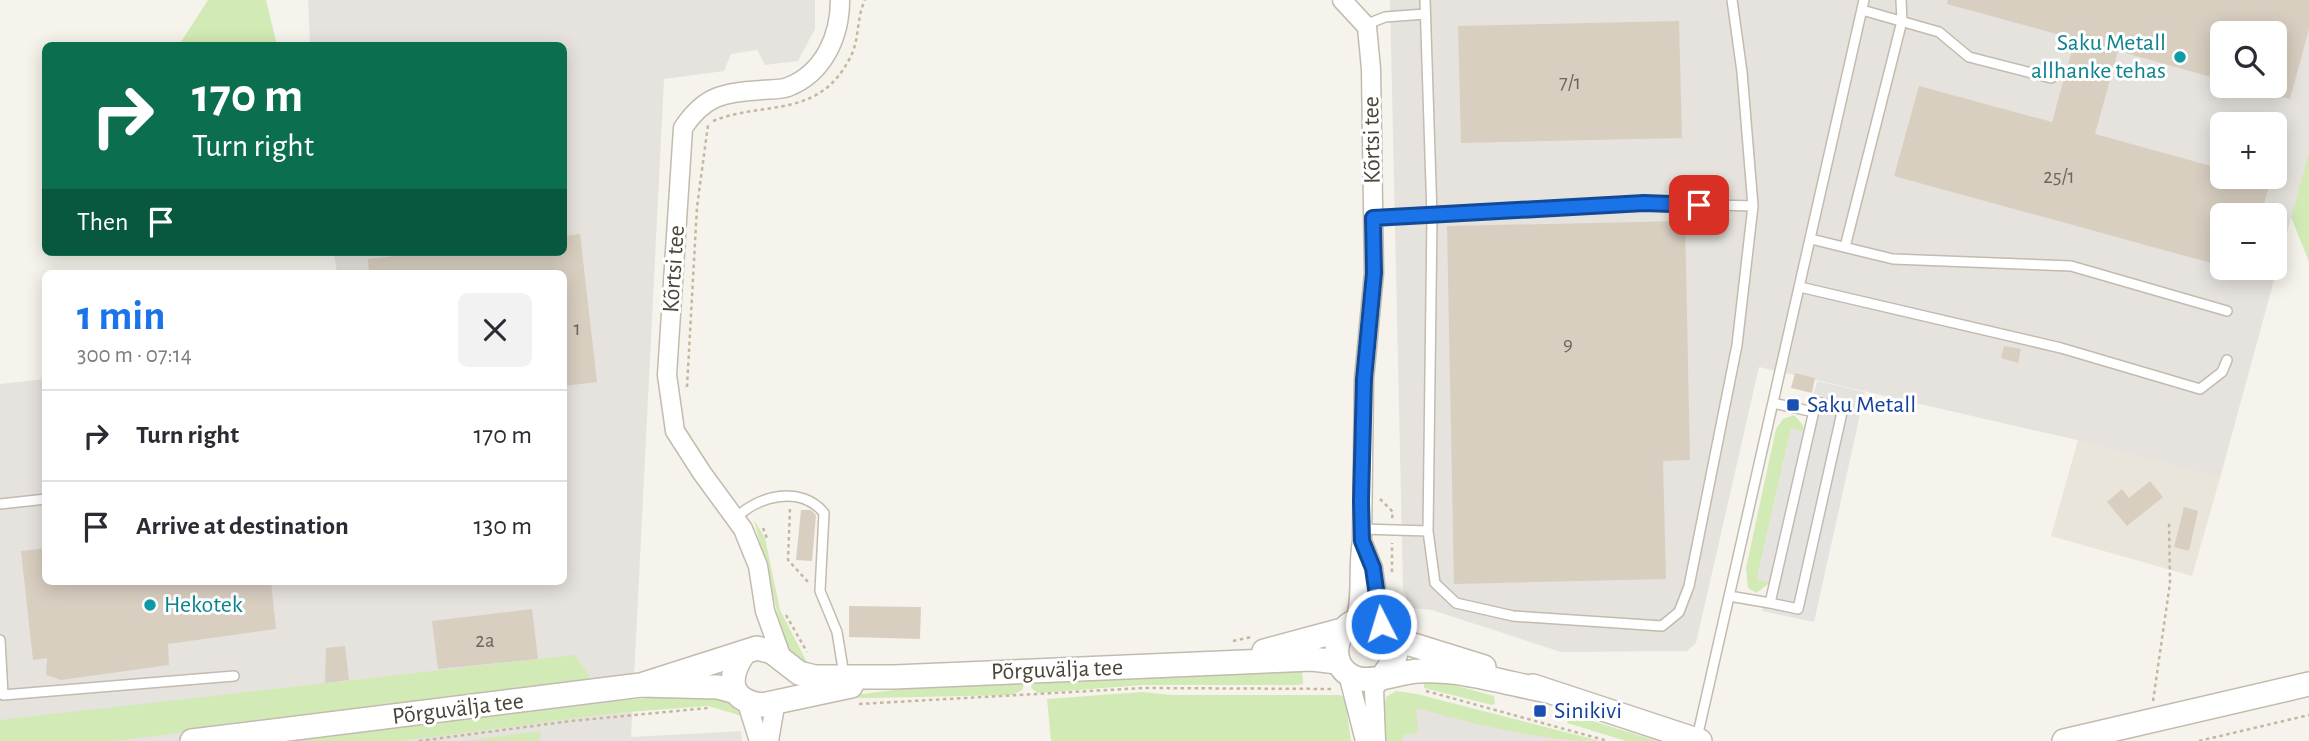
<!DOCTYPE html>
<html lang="en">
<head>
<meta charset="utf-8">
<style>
	body { margin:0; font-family:"Alegreya Sans",sans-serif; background:#f2f2f3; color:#2b2b33; height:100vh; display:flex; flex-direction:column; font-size:26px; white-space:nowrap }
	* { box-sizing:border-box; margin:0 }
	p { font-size:23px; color:#7c7c81 }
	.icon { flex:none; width:38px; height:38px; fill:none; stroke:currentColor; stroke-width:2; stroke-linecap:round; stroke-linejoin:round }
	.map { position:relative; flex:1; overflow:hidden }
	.details { position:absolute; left:42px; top:270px; width:525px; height:315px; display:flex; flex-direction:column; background:#fff; border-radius:10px; box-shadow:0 4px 18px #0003 }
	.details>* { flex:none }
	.hud { position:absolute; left:42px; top:42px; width:525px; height:214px; border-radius:10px; box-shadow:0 4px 18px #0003; background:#0b6e4f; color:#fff; overflow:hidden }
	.buttons { position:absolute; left:2210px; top:21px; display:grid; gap:14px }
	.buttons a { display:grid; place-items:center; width:77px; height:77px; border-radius:10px; background:#fff; box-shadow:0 4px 18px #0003; font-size:35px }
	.pin { position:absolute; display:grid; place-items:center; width:60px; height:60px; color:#fff; margin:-30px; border-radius:14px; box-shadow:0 4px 10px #0006 }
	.me { position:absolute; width:77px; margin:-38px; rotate:355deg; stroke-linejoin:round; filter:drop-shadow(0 0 5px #0008) }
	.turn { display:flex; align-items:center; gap:24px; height:147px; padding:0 35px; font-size:32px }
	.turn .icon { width:91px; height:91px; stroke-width:2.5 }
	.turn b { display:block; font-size:49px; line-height:60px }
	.then { display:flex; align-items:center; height:66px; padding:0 35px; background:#0003; gap:14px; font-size:26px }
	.round { display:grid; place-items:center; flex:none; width:74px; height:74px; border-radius:10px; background:#f2f2f3 }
	.summary { display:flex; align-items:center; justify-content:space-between; height:119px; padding:0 35px }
	h1 { font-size:42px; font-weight:700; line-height:52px; color:#1a73e8 }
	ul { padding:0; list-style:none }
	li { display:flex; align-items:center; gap:21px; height:91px; padding:0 35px; border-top:2px solid #e1e1e2 }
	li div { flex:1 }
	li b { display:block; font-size:26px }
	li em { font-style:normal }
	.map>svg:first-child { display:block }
</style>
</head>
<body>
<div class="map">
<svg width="2309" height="741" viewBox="0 0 2309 741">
	<rect width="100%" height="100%" fill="#f6f3ec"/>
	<!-- residential -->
	<path fill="#eae5da" d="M2078 440 2220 478 2192 576 2051 536Z"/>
	<!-- industrial -->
	<path fill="#e6e2dd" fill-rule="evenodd" d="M308 0H815V29L798 61 765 65 757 50 731 54 724 71 664 79 631 737 741 731 742 741H0V384L45 379 46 581H564V273H337L334 252H564V46L310 45Z
		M1390 0H2309V152L2220 478 2077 440 1759 367 1696 643 1687 651 1561 652 1432 610 1410 608 1403 589ZM2222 33H2275V86H2222ZM2222 124H2275V177H2222ZM2222 215H2275V268H2222Z
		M1414 701 1587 741H1394Z"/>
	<!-- green -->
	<path fill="#d2eab5" d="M208 0H266L277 45H179Z
		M2309 152V262L2291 217Z
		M1794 415 1803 425 1804 432 1791 429 1757 579 1771 582 1756 593 1748 588 1746 568 1776 429 1783 419Z
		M754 520 765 538 780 610 810 668 794 659 785 643Z
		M575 655 589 675 586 682 114 741H0V720Z
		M1302 669 1303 684 1299 685H1143L1038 693 1031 688 1032 684Z
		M1424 677 1494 696 1495 703 1492 705 1424 688Z
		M1024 684 1022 690 1013 695 821 699 928 686Z
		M1396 691 1417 694 1600 741C1538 741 1476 724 1416 708L1418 733 1403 735V741H1381L1379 703 1385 702 1386 697Z
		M700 692 731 704 742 716 708 706 615 713 401 741H279Z
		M1142 692 1172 695H1339L1345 697 1351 741H1051L1047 699Z
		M1570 714 1657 741H1626L1567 723Z
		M541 731 539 741H462Z"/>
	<!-- parking -->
	<path fill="#e5e3e0" d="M1817 381 1865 392 1814 622 1762 611 1771 583 1757 579 1791 429 1804 431Z"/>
	<!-- building -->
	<path fill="#d8cfc1" d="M1948 0H2309V29L2290 99 2275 95V33H2222V80L2118 51 2095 134 2222 169V177H2251L2270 182 2261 215H2222V266L1894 176 1919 86 2052 122 2075 39 1947 4Z
		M1679 21 1682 138 1461 143 1458 26Z
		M1685 221 1690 460 1663 461 1666 579 1454 584 1447 226Z
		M580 234 597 382 564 386V273H369L368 259 430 252H564V236Z
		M2004 346 2021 349 2018 363 2001 358Z
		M1795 373 1815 378 1812 393 1791 388Z
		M2150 481 2163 497 2127 526 2107 502 2122 489 2129 498Z
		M2184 507 2198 511 2189 551 2174 547Z
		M801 510H811L816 515 812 561 796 560Z
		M46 548V581H271L276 629 168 644 169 665 61 680 46 675 47 658 33 660 21 551Z
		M849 606 921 607 920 639 849 637Z
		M532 609 538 659 438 669 432 621Z
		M345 646 349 680 325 683 326 648Z"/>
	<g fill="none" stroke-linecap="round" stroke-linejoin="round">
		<defs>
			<path id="service" d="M1425 0 1432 216 1428 531 1435 583 1456 603 1513 616 1662 626 1679 612 1689 586 1737 345 1753 206 1742 72 1732 0
				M1862 10 1939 32 1969 57 2051 78
				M1365 25 1385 17 1425 14
				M1373 218 1644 203 1753 206
				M1811 239 1893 259 2071 266 2227 311
				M1845 247 1902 21 1901 0
				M1800 287 2061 348 2200 389 2222 372 2227 360
				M1816 402 1843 408 1798 609 1770 603Z
				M1773 403 1814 412
				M0 504 46 499
				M735 519C758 495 801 485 824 513L820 591 837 632 844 675
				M1362 529 1428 531
				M1729 596 1770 603
				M0 640 3 695 234 676
				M1697 738 1864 0"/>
			<path id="minor" d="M1342 0 1367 27 1371 69 1374 273 1364 379 1362 541C1357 568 1363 596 1355 621
				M1362 541 1373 568 1381 624
				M784 664 765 611 758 566 743 529 702 473 675 431 667 375 683 128C705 95 723 93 761 90 769 89 780 90 788 87 824 73 840 36 840 0
				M1348 674 1365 741
				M747 703 759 741
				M769 741 776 700
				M1376 741 1374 689 1383 676"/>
			<path id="tertiary" d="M1394 639 1484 667
				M1264 651 1342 630
				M744 653C727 678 728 700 762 705L851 686
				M1383 676C1388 669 1394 662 1396 653 1399 633 1375 615 1356 621 1347 624 1342 631 1339 639 1333 656 1339 672 1356 678 1374 684 1400 671 1420 671 1462 669 1506 683 1547 691
				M641 685 757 648 772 652 799 673 815 677H894L1312 659 1337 662
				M1533 686 1700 741
				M192 741 641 685 718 687 736 692
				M2064 741 2309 684"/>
		</defs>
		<!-- service casing -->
		<use href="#service" stroke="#c2bbae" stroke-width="12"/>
		<!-- minor casing -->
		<use href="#minor" stroke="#c2bbae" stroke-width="21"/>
		<!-- tertiary casing -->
		<use href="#tertiary" stroke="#c2bbae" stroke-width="26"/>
		<!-- path -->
		<path stroke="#c4b79f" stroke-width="2.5" stroke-dasharray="3.5 3.5" stroke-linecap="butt" d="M713 121C765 100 818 120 850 58 860 40 856 18 865 0
			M687 387 697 207 708 125
			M1380 499 1393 512 1392 519
			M790 509 788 560 808 582
			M763 528 768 541
			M1392 572V543
			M1396 602 1402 615
			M786 615 807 652
			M1233 641 1251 637
			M1426 691 1608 741
			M2153 701 2170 583 2169 521
			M859 704 1143 688 1334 689
			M419 741 571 721 708 708
			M2199 741 2309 715"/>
		<!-- service -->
		<use href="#service" stroke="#fff" stroke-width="9"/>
		<!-- minor -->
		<use href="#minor" stroke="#fff" stroke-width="18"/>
		<!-- tertiary -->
		<use href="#tertiary" stroke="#fff" stroke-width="23"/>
	</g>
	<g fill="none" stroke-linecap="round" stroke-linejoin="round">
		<defs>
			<path id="route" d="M1381 624 1373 568 1362 541 1361 501 1364 379 1374 273 1373 218 1644 203 1699 205"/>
		</defs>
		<!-- route casing -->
		<use href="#route" stroke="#114b97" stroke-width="18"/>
		<!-- route -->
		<use href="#route" stroke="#1a73e8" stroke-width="12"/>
	</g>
	<!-- markers -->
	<g fill="#0f9aa8" stroke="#fff" stroke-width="2.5">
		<circle cx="2180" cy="57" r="7"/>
		<circle cx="150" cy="605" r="7"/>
	</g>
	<g fill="#1a4fb4" stroke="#fff" stroke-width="2.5">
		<rect x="1786" y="398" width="14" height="14" rx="3.5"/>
		<rect x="1533" y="704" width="14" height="14" rx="3.5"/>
	</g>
	<g text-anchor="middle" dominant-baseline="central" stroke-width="6" stroke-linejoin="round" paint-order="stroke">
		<!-- number labels -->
		<g font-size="21" fill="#6e675b">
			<text x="1570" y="82">7/1</text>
			<text x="2059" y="176">25/1</text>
			<text x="577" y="328">1</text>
			<text x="1568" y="343">9</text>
			<text x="485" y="640">2a</text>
		</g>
		<!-- culture labels -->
		<g font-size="24" fill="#0d838f" stroke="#fff" text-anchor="end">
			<text x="2166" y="43">Saku Metall<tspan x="2166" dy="28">allhanke tehas</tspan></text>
			<text x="164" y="605" text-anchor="start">Hekotek</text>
		</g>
		<!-- street labels -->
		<g font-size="24" fill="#4b4439" stroke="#fff">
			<text transform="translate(1372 140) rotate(-91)">Kõrtsi tee</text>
			<text transform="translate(674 269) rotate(-86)">Kõrtsi tee</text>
			<text transform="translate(1057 670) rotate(-2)">Põrguvälja tee</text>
			<text transform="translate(458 709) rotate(-7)">Põrguvälja tee</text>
		</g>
		<!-- transit labels -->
		<g font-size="24" fill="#164399" stroke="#fff" text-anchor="start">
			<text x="1807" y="405">Saku Metall</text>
			<text x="1554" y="711">Sinikivi</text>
		</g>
	</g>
</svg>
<div class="buttons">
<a><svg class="icon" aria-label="search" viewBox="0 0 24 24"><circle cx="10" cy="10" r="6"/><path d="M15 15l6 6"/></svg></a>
<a>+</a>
<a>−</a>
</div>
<div class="pin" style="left:1699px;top:205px;background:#d93025"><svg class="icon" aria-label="arrive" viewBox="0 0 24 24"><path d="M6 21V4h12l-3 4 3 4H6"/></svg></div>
<svg class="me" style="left:1381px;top:624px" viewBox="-20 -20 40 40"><circle r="17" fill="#1a73e8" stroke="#fff" stroke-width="3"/><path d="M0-11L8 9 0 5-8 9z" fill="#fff"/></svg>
<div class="hud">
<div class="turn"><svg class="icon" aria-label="right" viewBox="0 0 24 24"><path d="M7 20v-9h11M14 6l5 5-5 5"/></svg><div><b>170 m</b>Turn right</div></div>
<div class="then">Then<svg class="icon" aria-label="arrive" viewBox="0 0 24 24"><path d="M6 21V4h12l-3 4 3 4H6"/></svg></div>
</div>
<section class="details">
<div class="summary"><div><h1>1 min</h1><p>300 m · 07:14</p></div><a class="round"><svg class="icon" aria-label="close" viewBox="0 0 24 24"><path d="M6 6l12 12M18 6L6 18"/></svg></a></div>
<ul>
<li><svg class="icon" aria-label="right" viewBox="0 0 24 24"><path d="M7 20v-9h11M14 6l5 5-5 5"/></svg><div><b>Turn right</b></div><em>170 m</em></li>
<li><svg class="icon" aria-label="arrive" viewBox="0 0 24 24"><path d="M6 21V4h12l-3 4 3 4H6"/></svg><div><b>Arrive at destination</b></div><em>130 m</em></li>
</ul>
</section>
</div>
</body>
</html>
